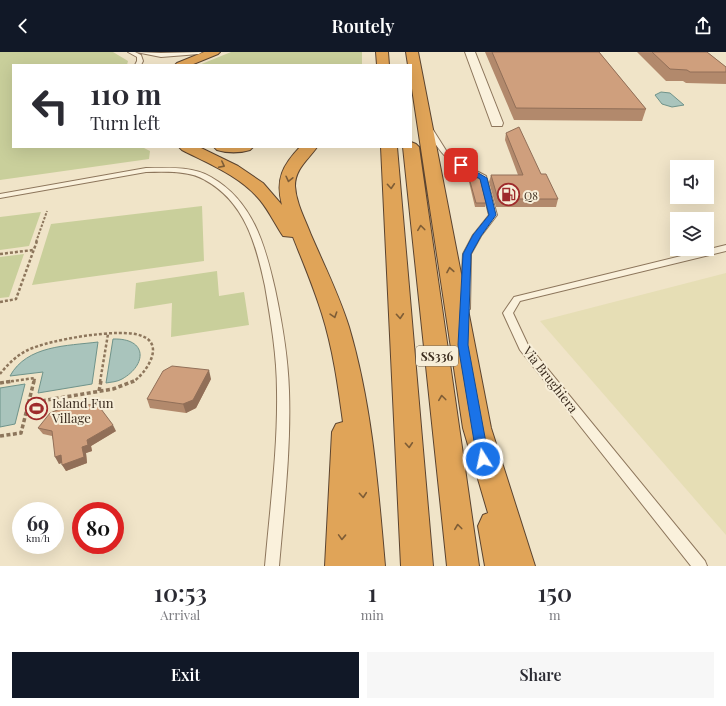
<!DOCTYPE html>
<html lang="en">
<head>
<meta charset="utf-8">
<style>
	body { margin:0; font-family:"Playfair Display",serif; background:#f7f7f7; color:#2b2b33; height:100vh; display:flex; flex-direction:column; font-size:15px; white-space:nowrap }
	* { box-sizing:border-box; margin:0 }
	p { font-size:13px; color:#7c7c81 }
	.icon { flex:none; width:22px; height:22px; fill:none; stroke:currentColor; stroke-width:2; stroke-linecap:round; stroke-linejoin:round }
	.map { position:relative; height:514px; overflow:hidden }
	.drawer { display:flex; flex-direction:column; background:#fff; flex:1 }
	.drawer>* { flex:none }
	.banner { position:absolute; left:12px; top:12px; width:400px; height:84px; border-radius:0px; box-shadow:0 4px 16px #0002; background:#fff; color:#2b2b33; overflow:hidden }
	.buttons { position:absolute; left:670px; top:108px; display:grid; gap:8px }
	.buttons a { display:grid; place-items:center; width:44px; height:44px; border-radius:0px; background:#fff; box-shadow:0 4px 16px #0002; font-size:20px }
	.speed { position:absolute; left:12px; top:450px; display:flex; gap:8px; font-size:20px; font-weight:700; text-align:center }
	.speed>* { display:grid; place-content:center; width:52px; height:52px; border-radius:50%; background:#fff; box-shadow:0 4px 16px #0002; line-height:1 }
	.speed small { font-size:10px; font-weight:400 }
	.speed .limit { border:6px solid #d22; background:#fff; color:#111 }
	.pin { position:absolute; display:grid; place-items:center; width:34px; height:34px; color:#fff; margin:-17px; border-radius:8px; box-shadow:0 2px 6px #0006 }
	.me { position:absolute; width:44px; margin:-22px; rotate:350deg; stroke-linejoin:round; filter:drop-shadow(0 0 3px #0008) }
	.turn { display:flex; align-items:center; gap:14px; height:84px; padding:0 12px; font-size:18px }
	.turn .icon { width:52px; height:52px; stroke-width:2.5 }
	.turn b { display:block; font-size:28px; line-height:34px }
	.eta { display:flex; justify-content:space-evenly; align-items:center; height:68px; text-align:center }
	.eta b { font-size:24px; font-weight:600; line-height:28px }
	.action { display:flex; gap:8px; margin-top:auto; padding:8px 12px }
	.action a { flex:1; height:46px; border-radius:0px; background:#111827; color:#fff; font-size:16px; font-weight:600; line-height:46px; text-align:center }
	.action a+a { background:#f7f7f7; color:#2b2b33 }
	header { display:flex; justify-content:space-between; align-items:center; height:52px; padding:0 12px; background:#111827; color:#fff; font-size:18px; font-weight:600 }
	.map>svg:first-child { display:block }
</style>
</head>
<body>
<header><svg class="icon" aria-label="back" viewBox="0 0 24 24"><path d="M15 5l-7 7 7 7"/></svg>Routely<svg class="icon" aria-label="share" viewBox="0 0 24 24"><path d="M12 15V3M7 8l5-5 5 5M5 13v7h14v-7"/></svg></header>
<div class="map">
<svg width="726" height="514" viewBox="0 0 726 514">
	<rect width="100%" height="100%" fill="#f0e4c8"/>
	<!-- farmland -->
	<path fill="#e6deb5" d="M726 221V483L540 269Z"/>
	<!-- green -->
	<path fill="#c9cf9b" d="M0 0H113L128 9 127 13H13V95H142L150 99 149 107 0 128Z
		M231 0H362V13H199Z
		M202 154 204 209 32 233 51 172Z
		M41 160 29 194 0 198V165Z
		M24 202 9 245 0 246V205Z
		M217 219 219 244 244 240 249 273 171 285 172 251 134 257 136 231Z"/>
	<!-- water -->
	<path fill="#a9c4bc" stroke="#6f938a" d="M661 40 670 41 684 53 672 55 662 52 655 43Z
		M113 287C148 286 147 313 122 327 117 330 111 330 106 331Z
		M98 290 92 332 38 341 43 320 10 324C27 293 67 294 98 290Z
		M25 332 15 372 0 375V336Z"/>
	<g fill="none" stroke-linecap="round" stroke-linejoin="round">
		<defs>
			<path id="lane" d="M128 0H135L141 3 143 9 141 13H135L137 9V5Z
				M136 0 161 1 202 0 199 2 161 5Z
				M426 73H430L447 100 463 112 486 124 497 163 481 184 471 202 470 257 465 260 460 257 463 202 473 183 489 163 480 127C448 109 442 106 425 74Z
				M146 116C167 116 192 114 211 125 253 149 265 193 275 237 282 270 288 304 289 339 291 397 284 456 279 514H265C270 456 278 397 277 339 277 304 271 269 265 234 256 192 245 150 205 128 188 118 165 120 146 120L0 146V142Z
				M726 193V199L520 249 513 261 528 293 705 509 707 514H691L520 298 503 261 514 245Z"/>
			<path id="street" d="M465 0H475L503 71 502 74H492L491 71Z"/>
			<path id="highway" d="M204 0H220L218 2 191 13H175L177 11Z
				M376 0H388L389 13H377Z
				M406 0H418L491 376 535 514H485L478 474 483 463 488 461 463 376 411 30V13H408Z
				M411 90 416 92 419 95 479 514H447L403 95H411Z
				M179 95H199L238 114 263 131 282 153C275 127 283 113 300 95H317C308 108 295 117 295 134 296 151 305 167 311 183 324 213 339 243 349 275 372 353 378 434 385 514H325L332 380 336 372 343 370C338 333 333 297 322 262 314 236 303 210 293 185L283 184C275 172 269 159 260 148 240 124 209 112 182 98Z
				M214 95H253L250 98C240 101 227 101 217 98Z
				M381 95H397L433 514H401Z"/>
		</defs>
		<!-- lane casing -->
		<use href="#lane" stroke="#8d765c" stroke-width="2"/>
		<!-- street casing -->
		<use href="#street" stroke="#8d765c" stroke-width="2"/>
		<!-- highway casing -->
		<use href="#highway" stroke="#5b4430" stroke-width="2"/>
		<!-- path-far2 -->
		<path stroke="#8d765c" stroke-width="2" stroke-dasharray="2.5 1.5" stroke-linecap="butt" d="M36 190 47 159"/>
		<!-- path-far1 -->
		<path stroke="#8d765c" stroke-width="2.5" stroke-dasharray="3 2" stroke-linecap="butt" d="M0 202 33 198
			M0 250 16 247 37 189
			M0 322C7 313 17 303 28 298 48 288 122 275 142 284 166 293 145 322 133 330
			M6 330 35 326 34 330
			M100 330 108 282"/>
		<!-- path -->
		<path stroke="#8d765c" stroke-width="3.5" stroke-dasharray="4 2.5" stroke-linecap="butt" d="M0 331 13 329
			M99 339 101 329
			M29 351 113 337 134 329
			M0 384 21 381 34 329"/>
		<!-- lane -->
		<use href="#lane" fill="#faf1dc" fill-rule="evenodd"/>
		<!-- street -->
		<use href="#street" fill="#faf1dc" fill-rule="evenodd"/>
		<!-- highway -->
		<use href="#highway" fill="#e0a458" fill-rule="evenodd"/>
	</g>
	<!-- wall -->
	<path fill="#b2896c" d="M485 0H599L646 57 642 69 514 68Z
		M637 0H707L726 15V32L686 31 683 29H666Z
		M506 81 541 122 558 147 556 155H496L489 130 491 123H518L505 88Z
		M469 126 486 151 485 155H475L469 130Z
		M211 327 196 356 186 361 150 356 147 347Z
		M38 376 116 379 91 394 92 399 86 401 87 411 66 419 62 411 59 412 52 384 43 382Z"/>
	<!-- shaded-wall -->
	<path fill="#916f58" d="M209 318 211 327 196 356 186 361 183 352Z
		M113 373 116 379 91 394 92 399 86 401 87 411 66 419 62 413 82 395 87 388Z
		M61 403 65 409 59 412 55 405Z"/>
	<!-- building -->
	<path fill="#cf9f7d" stroke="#916f58" d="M492 0H599L646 57 516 56Z
		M652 0H707L726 15V20H690L687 18 670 17Z
		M519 75 541 122H546L558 147H498L491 123H523L506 81Z
		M469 126H480L486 151H476Z
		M172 314 209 318 193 348 183 352 147 347 163 319Z
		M72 352 98 353 113 373 87 388 88 393 82 395 84 405 62 413 61 403 55 405 52 379 38 376 50 361Z"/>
	<!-- one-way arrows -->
	<defs><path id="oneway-chevron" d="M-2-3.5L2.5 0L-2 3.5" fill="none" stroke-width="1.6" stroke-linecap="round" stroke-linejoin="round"/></defs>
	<g stroke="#7e5d36">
		<use href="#oneway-chevron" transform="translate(222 113) rotate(27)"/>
		<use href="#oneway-chevron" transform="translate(289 127) rotate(103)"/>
		<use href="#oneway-chevron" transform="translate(391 134) rotate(86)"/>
		<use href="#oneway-chevron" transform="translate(421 176) rotate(-97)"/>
		<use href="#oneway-chevron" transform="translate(450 218) rotate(-100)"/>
		<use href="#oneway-chevron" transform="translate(334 263) rotate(72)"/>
		<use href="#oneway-chevron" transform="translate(400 264) rotate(86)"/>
		<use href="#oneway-chevron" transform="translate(442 346) rotate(-97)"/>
		<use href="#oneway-chevron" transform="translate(409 393) rotate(86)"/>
		<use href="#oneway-chevron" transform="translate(363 443) rotate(85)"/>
		<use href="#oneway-chevron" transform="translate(458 475) rotate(-97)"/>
		<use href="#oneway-chevron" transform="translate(342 485) rotate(92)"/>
	</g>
	<!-- route -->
	<path fill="#1a73e8" stroke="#114b97" d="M461 111 487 126 496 163 481 184 471 202 468 293 489 407 487 411 483 412 479 411 477 407 458 293 463 202 473 183 489 163 480 127 459 114V112Z"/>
	<!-- icons -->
	<defs>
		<symbol id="fuel-ring" viewBox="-11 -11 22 22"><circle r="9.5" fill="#f7eed8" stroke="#9e2a2b" stroke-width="1.5"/><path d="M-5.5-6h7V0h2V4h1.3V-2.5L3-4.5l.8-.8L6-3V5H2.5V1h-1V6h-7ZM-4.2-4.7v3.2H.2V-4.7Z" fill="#9e2a2b"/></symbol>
		<symbol id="stadium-ring" viewBox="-11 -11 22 22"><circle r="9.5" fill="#f7eed8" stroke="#9e2a2b" stroke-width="1.5"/><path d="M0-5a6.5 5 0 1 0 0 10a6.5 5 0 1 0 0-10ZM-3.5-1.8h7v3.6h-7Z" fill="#9e2a2b"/></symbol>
	</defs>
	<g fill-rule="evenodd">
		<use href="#fuel-ring" x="496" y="130" width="25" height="25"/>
		<use href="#stadium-ring" x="24" y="344" width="25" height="25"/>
	</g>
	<g text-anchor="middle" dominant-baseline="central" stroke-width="4" stroke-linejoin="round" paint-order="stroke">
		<!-- far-poi labels -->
		<g font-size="11" fill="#3d2e20" stroke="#f7eed8" text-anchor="start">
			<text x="524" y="143">Q8</text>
		</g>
		<!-- shield labels -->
		<rect fill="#f7eed8" stroke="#756857" stroke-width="1" x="416" y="294" width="42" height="20" rx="3"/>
		<g font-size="12" font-weight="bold" fill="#3d2e20">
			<text x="437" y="304">SS336</text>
		</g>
		<!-- street labels -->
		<g font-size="13" fill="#3d2e20" stroke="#f7eed8">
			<text transform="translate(551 327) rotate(52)">Via Brughiera</text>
		</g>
		<!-- poi labels -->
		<g font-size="13" fill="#3d2e20" stroke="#f7eed8" text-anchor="start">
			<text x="52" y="350">Island Fun<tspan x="52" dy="15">Village</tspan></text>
		</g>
	</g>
</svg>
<div class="buttons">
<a><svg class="icon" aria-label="sound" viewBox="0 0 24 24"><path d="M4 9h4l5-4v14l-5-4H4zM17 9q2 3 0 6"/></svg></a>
<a><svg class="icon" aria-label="layers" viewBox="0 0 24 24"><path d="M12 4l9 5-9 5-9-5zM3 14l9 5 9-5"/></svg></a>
</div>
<div class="speed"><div>69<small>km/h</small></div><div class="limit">80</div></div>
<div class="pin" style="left:461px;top:113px;background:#d93025"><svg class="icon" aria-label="arrive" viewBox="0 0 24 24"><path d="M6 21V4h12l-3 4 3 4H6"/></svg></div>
<svg class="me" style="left:483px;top:407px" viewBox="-20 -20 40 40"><circle r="17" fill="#1a73e8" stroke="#fff" stroke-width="3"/><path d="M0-11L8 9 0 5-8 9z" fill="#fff"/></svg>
<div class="banner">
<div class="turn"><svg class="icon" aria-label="left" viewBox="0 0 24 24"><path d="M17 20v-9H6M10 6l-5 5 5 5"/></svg><div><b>110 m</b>Turn left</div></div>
</div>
</div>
<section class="drawer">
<div class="eta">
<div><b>10:53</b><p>Arrival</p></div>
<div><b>1</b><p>min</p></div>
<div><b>150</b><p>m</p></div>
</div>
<div class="action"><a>Exit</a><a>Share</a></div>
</section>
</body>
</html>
